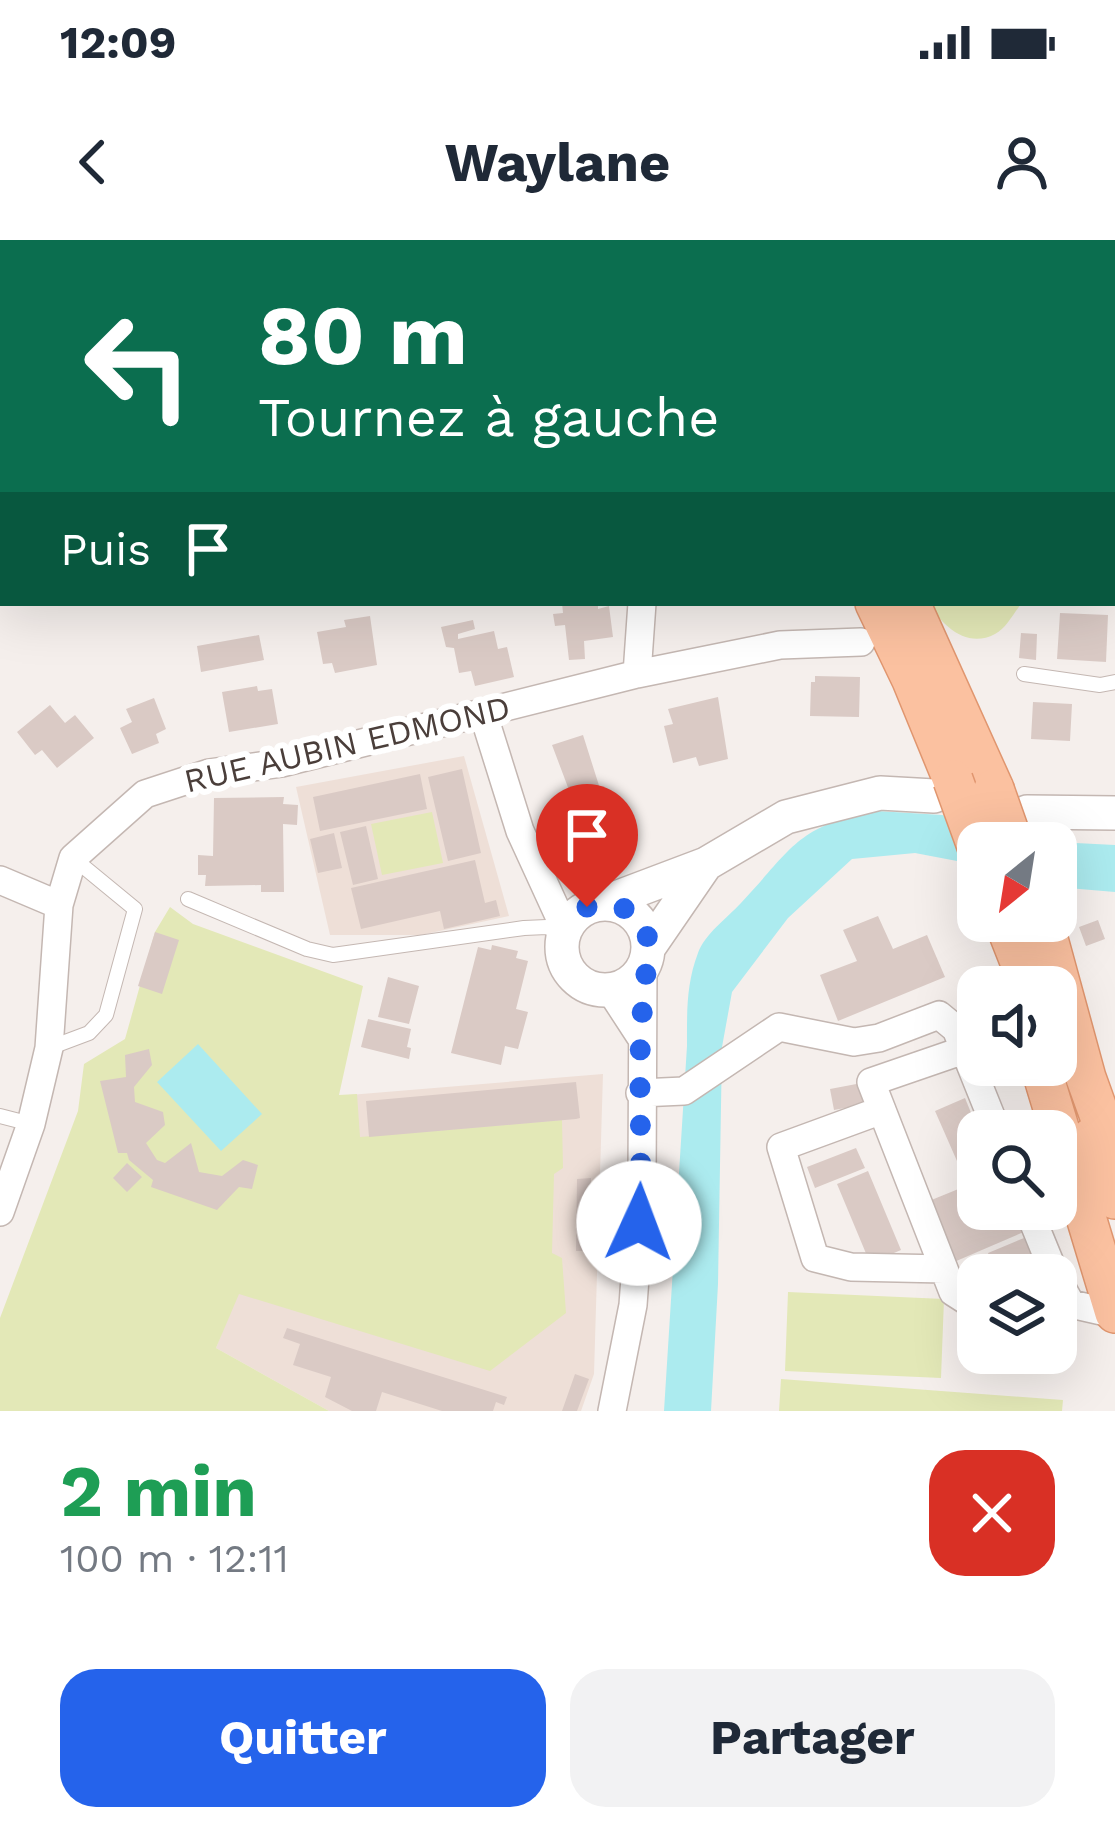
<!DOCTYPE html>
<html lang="fr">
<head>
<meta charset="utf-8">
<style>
	body { margin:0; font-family:"Work Sans",sans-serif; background:#f2f2f3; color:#1f2937; height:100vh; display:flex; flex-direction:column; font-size:45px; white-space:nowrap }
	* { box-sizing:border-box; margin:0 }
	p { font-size:39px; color:#747a83 }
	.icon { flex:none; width:66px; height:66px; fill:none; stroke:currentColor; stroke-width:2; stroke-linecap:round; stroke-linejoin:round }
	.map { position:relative; height:1171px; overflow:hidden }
	.drawer { display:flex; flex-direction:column; background:#fff; flex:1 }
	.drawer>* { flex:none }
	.top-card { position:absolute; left:0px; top:0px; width:1116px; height:366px; box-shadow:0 12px 48px #0002; background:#0b6e4f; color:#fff; overflow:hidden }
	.needle { width:78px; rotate:210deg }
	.controls { position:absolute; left:957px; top:582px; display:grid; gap:24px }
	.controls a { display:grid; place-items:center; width:120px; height:120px; border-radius:24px; background:#fff; box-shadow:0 12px 48px #0002; font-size:60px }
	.pin { position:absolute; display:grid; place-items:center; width:102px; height:102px; color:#fff; margin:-123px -51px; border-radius:50% 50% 50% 0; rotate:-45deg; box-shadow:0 0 12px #0007 }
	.pin .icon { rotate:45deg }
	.me { position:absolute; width:132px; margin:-66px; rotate:2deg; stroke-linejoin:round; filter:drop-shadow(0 0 9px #0008) }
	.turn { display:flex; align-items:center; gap:42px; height:252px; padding:0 60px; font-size:54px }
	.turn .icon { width:156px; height:156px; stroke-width:2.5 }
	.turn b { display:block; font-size:84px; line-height:102px }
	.then { display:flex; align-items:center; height:114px; padding:0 60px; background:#0003; gap:24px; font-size:45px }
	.round { display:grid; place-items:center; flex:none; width:126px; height:126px; border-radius:36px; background:#f2f2f3 }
	.headline { display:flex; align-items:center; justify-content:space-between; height:204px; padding:0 60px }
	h1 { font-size:72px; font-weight:700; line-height:90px; color:#1e9e55 }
	.action { display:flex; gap:24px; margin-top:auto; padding:24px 60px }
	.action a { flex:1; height:138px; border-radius:36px; background:#2563eb; color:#fff; font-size:48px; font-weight:700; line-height:138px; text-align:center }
	.action a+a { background:#f2f2f3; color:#1f2937 }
	.status { display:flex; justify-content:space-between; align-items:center; height:84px; padding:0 60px; background:#fff; direction:ltr }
	.status svg { height:33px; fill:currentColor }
	header { display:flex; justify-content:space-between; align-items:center; height:156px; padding:0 60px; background:#fff; font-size:54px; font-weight:700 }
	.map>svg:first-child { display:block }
</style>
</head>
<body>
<div class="status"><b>12:09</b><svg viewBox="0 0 49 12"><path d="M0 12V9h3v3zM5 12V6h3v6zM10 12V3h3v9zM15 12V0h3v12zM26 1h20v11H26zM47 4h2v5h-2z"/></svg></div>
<header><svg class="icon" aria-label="back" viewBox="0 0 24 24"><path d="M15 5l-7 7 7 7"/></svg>Waylane<svg class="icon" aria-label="person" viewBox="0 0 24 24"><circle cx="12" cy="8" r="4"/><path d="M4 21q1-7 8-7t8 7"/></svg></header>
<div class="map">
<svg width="1115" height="1171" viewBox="0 0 1115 1171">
	<rect width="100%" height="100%" fill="#f5efec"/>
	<!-- education -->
	<path fill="#eedfd7" d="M464 516 509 676 421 695H330L296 547Z
		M603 834 594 1134 581 1171H329L216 1108 313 858Z"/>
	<!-- green -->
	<path fill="#e3e8b7" d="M929 363H1022C1014 372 1007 388 995 394 967 409 942 386 929 363Z
		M432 572 443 623 382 635 371 584Z
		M170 667 193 684 363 746 339 855 357 854 360 897 562 880 563 928 554 934 552 1013 562 1018 566 1073 490 1131 239 1054 216 1108 329 1171H0V1078L78 871 84 824 125 799 155 692Z
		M788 1052 944 1059 941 1138 785 1131Z
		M781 1139 1063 1160 1062 1171H779Z"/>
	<!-- water -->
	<path fill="#acebef" d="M877 571 942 575 1036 601 1115 605V652L1056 647V603H978V625L915 613 852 619 788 678 732 752 722 807 718 1044 711 1171H664L687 806C687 774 686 744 698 713 705 694 727 678 741 663 792 609 797 585 877 571Z
		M198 804 262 874 221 911 157 842Z"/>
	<!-- building -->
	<path fill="#dacac5" d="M562 363H598V369L609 366 613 397 584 401 585 419 569 420 565 385 555 386 553 374 563 373Z
		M1060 373 1108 375 1106 422 1057 419Z
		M370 376 377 425 335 433 332 423 323 424 317 392 346 387 344 380Z
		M473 380 475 389 458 394V399L494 391 498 409 507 407 514 437 475 446 471 431 459 433 454 408 446 407 441 387Z
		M1021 393 1037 394 1036 420 1019 418Z
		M259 395 264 420 201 432 197 406Z
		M815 436 860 437 859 477 810 476 811 442H815Z
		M257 446 258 451 272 449 278 484 229 492 222 452Z
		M718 457 728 519 699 526 696 517 673 523 664 486 673 484 668 469Z
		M154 458 166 489 156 494 159 503 132 514 120 488 132 482 126 469Z
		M1033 462 1072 464 1070 501 1031 499Z
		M50 465 65 483 75 475 94 498 57 528 42 510 35 515 17 492Z
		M583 495 602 555 578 562 574 548 569 550 552 505Z
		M462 529 481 613 448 621 428 537Z
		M420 534 427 569 320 591 313 557Z
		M284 557 283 564 298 565 297 585 283 584 284 652H261V645L205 646 206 635H198V615L213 616 214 558Z
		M366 586 378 639 353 645 340 592Z
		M334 593 342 628 318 633 310 599Z
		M475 620 485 663 496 660 500 676 444 689 440 671 361 689 351 648Z
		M878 676 893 709 927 695 945 737 838 781 820 735 857 721 843 690Z
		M1098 680 1105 699 1086 706 1079 687Z
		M155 692 179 700 162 754 138 746Z
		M492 705 518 711 516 718 528 721 516 769 528 772 518 809 505 806 501 825 451 813 478 707 491 710Z
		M388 737 419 746 409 784 378 777Z
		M368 779 411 789 407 807 411 808 409 819 361 807Z
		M149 809 152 825 134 847 135 862 163 872 165 885 146 903 157 920 165 923 191 903 199 932 222 936 243 920 258 925 252 949 239 947 217 970 151 947 153 940 129 920 127 913H118L100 841 126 837 125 815Z
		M576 842 580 878 576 879 369 897 366 861Z
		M867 842 872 863 834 870 830 849Z
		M965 858 978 890V931L964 937 935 871Z
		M856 908 865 928 815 948 807 927Z
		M127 923 142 937 127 952 113 938Z
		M868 931 901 1010 870 1023 837 944Z
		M591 938 590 1011H576L577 939Z
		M978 941V969H1016L1026 991 954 1022 929 961Z
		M1024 998 1040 1035H997L988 1013Z
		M287 1088 385 1119 507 1157 504 1165 496 1162 493 1171H442L382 1152 376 1171H352L325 1157 331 1137 293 1125 300 1104 283 1098Z
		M575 1134 589 1139 577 1171H562Z"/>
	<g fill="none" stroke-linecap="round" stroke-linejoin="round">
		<!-- primary-tunnel -->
		<path stroke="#d3ccc8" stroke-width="39" stroke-dasharray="39 20" stroke-linecap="butt" d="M726 0 727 3"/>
		<defs>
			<path id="service" d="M1024 434 1100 445 1115 442
				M188 659 307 709 333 715 524 688 547 687 563 695
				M49 808 89 793 106 775 135 669 73 618
				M0 876 31 884"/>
			<path id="minor" d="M955 3 966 0
				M0 271 3 272
				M637 434 642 363
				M483 473 520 591 565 689
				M0 640 59 665
				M610 750 640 796
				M964 810 871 842 953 1052 978 1068
				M640 853 684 851 779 787 854 802 879 798 939 775 956 789 997 891
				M882 870 781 907 815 1018 851 1027 944 1029
				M1028 969 1055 1035
				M0 972 31 884 49 808 59 665 73 618 145 554 209 533 282 523 637 434 780 405 861 402
				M1056 1037 1071 1064 1115 1074
				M612 1171 633 1065 642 942 643 728"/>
			<path id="tertiary" d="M1027 572 1115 573
				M562 707a43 43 0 1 1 86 0a43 43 0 1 1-86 0Z
				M600 664 706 624 786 577 880 553 934 556
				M649 707 706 624"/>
			<path id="secondary" d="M1113 210 1115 211"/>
			<path id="primary" d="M801 0 802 3
				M695 2V3
				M875 363 912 440 953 540
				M910 363 994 549
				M1004 681 1030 747
				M1048 699 1086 838 1115 918
				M1040 825 1115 1073
				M1091 898 1115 959"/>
		</defs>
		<!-- service casing -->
		<use href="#service" stroke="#c4b7b2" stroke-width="16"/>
		<!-- minor casing -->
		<use href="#minor" stroke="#c4b7b2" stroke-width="30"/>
		<!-- tertiary casing -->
		<use href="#tertiary" stroke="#c4b7b2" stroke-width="36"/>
		<!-- secondary casing -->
		<use href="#secondary" stroke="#d6b4a0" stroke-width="39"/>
		<!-- primary casing -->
		<use href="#primary" stroke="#e0966f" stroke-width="42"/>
		<!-- service -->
		<use href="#service" stroke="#fff" stroke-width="14"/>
		<!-- minor -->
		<use href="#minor" stroke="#fff" stroke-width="27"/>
		<!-- tertiary -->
		<use href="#tertiary" stroke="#fff" stroke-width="33"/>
		<!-- secondary -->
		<use href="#secondary" stroke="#fde1cf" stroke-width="36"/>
		<!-- primary -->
		<use href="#primary" stroke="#fbc1a0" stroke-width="39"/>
		<defs>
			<path id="primary-bridge" d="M953 540 978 609
				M994 549 1013 603"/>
		</defs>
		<!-- primary-bridge casing -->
		<use href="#primary-bridge" stroke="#e0966f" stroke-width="42" stroke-linecap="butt"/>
		<!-- primary-bridge -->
		<use href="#primary-bridge" stroke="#fbc1a0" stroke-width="39"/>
	</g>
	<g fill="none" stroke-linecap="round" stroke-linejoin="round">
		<!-- route -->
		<path stroke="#2563eb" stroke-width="21" stroke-dasharray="0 37.8" d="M587 667C612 660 639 668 647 695 650 708 642 768 641 787 638 853 643 918 639 983"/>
	</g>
	<g text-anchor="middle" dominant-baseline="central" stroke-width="12" stroke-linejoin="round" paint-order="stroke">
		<!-- street labels -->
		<g font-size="33" fill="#4a3e3a" stroke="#fff">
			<text transform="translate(347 504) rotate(-13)">RUE AUBIN EDMOND</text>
		</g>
	</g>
</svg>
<div class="controls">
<a><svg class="needle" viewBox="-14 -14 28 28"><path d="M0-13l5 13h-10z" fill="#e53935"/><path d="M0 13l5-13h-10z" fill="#747a83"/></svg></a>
<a><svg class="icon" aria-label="sound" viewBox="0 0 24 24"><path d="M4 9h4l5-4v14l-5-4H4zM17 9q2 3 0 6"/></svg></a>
<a><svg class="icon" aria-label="search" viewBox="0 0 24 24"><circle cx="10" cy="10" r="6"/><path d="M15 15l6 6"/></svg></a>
<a><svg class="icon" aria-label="layers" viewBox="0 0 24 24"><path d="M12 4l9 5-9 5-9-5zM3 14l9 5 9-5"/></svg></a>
</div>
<div class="pin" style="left:587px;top:667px;background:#d93025"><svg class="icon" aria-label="arrive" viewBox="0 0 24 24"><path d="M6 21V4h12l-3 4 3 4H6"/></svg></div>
<svg class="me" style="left:639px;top:983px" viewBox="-20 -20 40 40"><circle r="19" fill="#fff"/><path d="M0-13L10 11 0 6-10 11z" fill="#2563eb"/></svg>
<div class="top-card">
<div class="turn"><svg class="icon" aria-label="left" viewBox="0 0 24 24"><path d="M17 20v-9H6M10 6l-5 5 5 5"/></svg><div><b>80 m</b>Tournez à gauche</div></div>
<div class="then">Puis<svg class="icon" aria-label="arrive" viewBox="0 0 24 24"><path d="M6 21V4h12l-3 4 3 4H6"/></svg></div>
</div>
</div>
<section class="drawer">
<div class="headline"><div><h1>2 min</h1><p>100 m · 12:11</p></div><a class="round" style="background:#d93025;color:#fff"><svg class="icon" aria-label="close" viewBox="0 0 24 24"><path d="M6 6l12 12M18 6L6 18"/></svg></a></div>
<div class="action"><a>Quitter</a><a>Partager</a></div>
</section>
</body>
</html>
